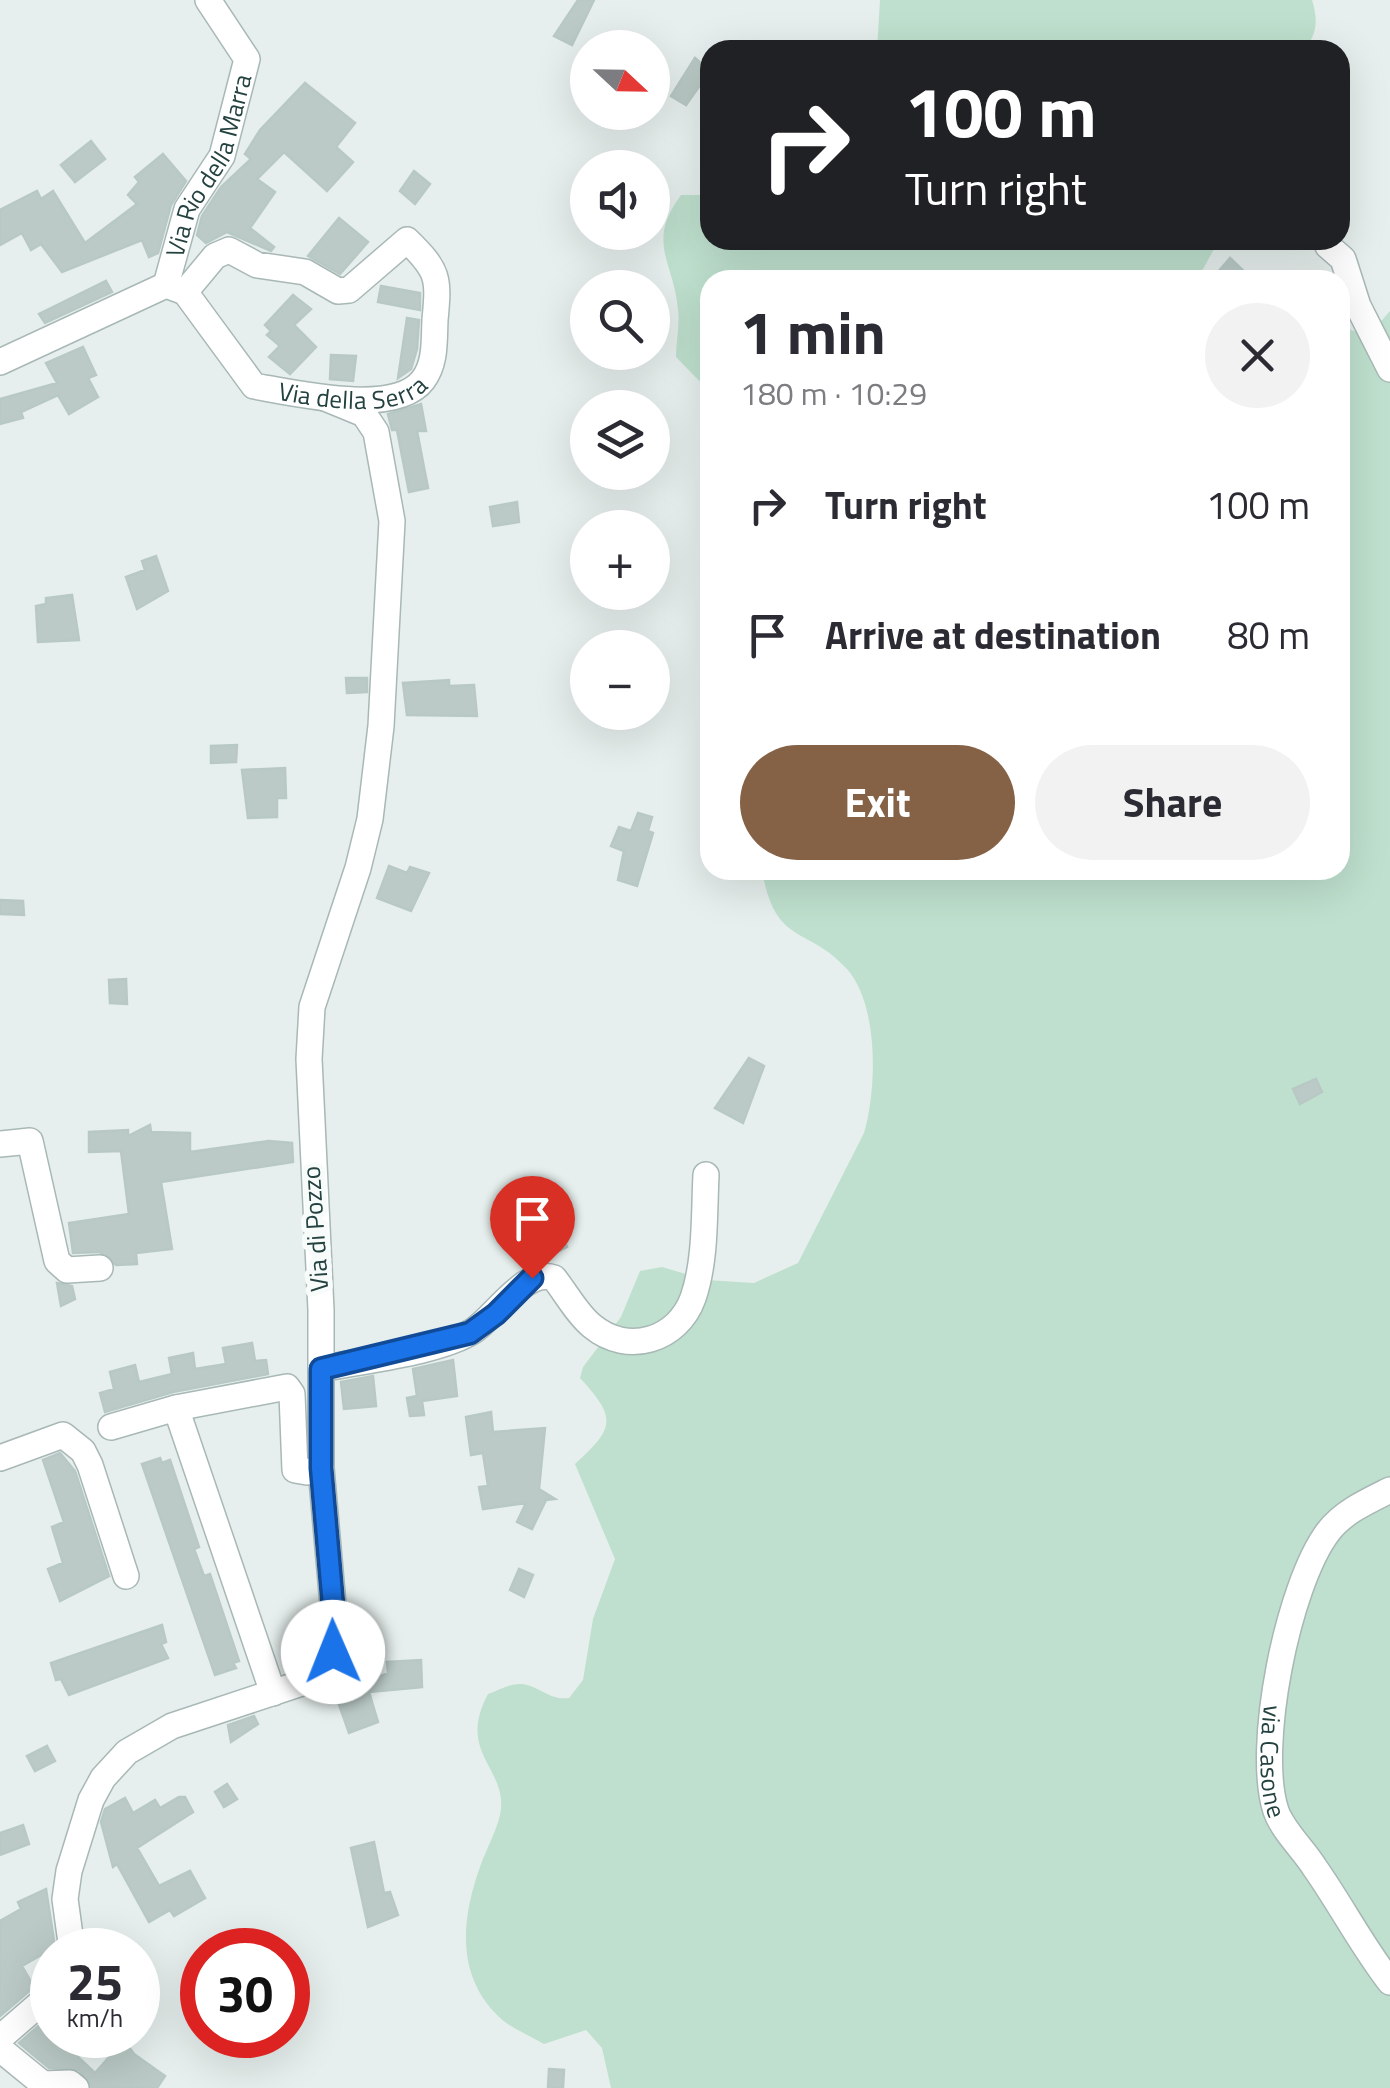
<!DOCTYPE html>
<html lang="en">
<head>
<meta charset="utf-8">
<style>
	body { margin:0; font-family:"Titillium Web",sans-serif; background:#f2f2f3; color:#2b2b33; height:100vh; display:flex; flex-direction:column; font-size:38px; white-space:nowrap }
	* { box-sizing:border-box; margin:0 }
	p { font-size:32px; color:#7c7c81 }
	.icon { flex:none; width:55px; height:55px; fill:none; stroke:currentColor; stroke-width:2; stroke-linecap:round; stroke-linejoin:round }
	.map { position:relative; flex:1; overflow:hidden }
	.sheet { position:absolute; left:700px; top:270px; width:650px; height:610px; display:flex; flex-direction:column; background:#fff; border-radius:30px; box-shadow:0 10px 40px #0002 }
	.sheet>* { flex:none }
	.hud { position:absolute; left:700px; top:40px; width:650px; height:210px; border-radius:30px; box-shadow:0 10px 40px #0002; background:#202124; color:#fff; overflow:hidden }
	.needle { width:65px; rotate:112deg }
	.controls { position:absolute; left:570px; top:30px; display:grid; gap:20px }
	.controls a { display:grid; place-items:center; width:100px; height:100px; border-radius:50%; background:#fff; box-shadow:0 10px 40px #0002; font-size:50px }
	.speed { position:absolute; left:30px; top:1928px; display:flex; gap:20px; font-size:50px; font-weight:700; text-align:center }
	.speed>* { display:grid; place-content:center; width:130px; height:130px; border-radius:50%; background:#fff; box-shadow:0 10px 40px #0002; line-height:1 }
	.speed small { font-size:25px; font-weight:400 }
	.speed .limit { border:15px solid #d22; background:#fff; color:#111 }
	.pin { position:absolute; display:grid; place-items:center; width:85px; height:85px; color:#fff; margin:-102px -42px; border-radius:50% 50% 50% 0; rotate:-45deg; box-shadow:0 0 10px #0007 }
	.pin .icon { rotate:45deg }
	.me { position:absolute; width:110px; margin:-55px; rotate:359deg; stroke-linejoin:round; filter:drop-shadow(0 0 8px #0008) }
	.turn { display:flex; align-items:center; gap:35px; height:210px; padding:0 40px; font-size:45px }
	.turn .icon { width:130px; height:130px; stroke-width:2.5 }
	.turn b { display:block; font-size:70px; line-height:85px }
	.round { display:grid; place-items:center; flex:none; width:105px; height:105px; border-radius:52px; background:#f2f2f3 }
	.summary { display:flex; align-items:center; justify-content:space-between; height:170px; padding:0 40px }
	h1 { font-size:60px; font-weight:700; line-height:75px }
	.button { display:flex; gap:20px; margin-top:auto; padding:20px 40px }
	.button a { flex:1; height:115px; border-radius:60px; background:#856146; color:#fff; font-size:40px; font-weight:700; line-height:115px; text-align:center }
	.button a+a { background:#f2f2f3; color:#2b2b33 }
	ul { padding:0; list-style:none }
	li { display:flex; align-items:center; gap:30px; height:130px; padding:0 40px }
	li div { flex:1 }
	li b { display:block; font-size:38px }
	li em { font-style:normal }
	.map>svg:first-child { display:block }
</style>
</head>
<body>
<div class="map">
<svg width="1390" height="2088" viewBox="0 0 1390 2088">
	<rect width="100%" height="100%" fill="#e6efed"/>
	<!-- green -->
	<path fill="#bfe0ce" d="M880 0H1312C1318 19 1318 37 1302 50H877Z
		M681 195H710V240H1219L1197 280H710V392L676 357C676 342 680 324 678 309 673 259 646 243 681 195Z
		M1390 311V2088H611L602 2048 586 2030 544 2044C529 2035 510 2028 498 2016 455 1974 462 1917 480 1867 486 1849 499 1827 501 1809 505 1767 457 1752 488 1694 497 1691 511 1683 521 1684 539 1685 549 1701 569 1698L583 1680 593 1619 615 1559 575 1464C615 1428 617 1418 580 1378L583 1367 621 1317 640 1271 662 1267 706 1280 754 1283 798 1263 864 1133C877 1089 879 1005 847 969 808 926 777 946 763 876L766 870H1340V326L1368 336Z"/>
	<!-- building -->
	<path fill="#bbcac6" stroke="#b8c9c5" stroke-width="2.5" d="M578 0H594L572 45 554 36Z
		M695 58 710 71 686 105 671 96Z
		M305 83 355 123 336 147 353 162 327 191 284 152 257 179 275 192 250 228 274 247 271 251 227 232 206 243 197 235 202 216 221 187 251 159 245 154 260 130Z
		M91 141 105 159 75 182 61 165Z
		M163 154 186 181 171 205 158 253 149 257 142 240 62 272 41 244 31 250 22 233 0 245V210L37 191 41 199 53 191 85 243 137 204 128 195 139 182 135 177Z
		M414 171 430 184 415 204 400 191Z
		M339 218 368 242 340 274 308 256Z
		M1230 258 1253 280H1225L1218 272Z
		M106 281 112 292 45 323 39 314Z
		M381 286 420 293V310L378 302Z
		M293 295 311 309 294 325 316 347 290 374 269 357 280 346 267 335 271 331 265 325Z
		M407 318 419 320 417 349 411 369 398 378Z
		M83 347 96 375 88 378 98 397 69 414 58 395 21 412 23 418 0 424V399L57 383 46 363Z
		M331 355 356 356 353 381 330 379Z
		M421 404 426 431H417L428 488 409 492 397 430H392L388 414Z
		M517 502 519 522 493 526 490 507Z
		M156 556 168 591 137 609 126 577 145 570 142 561Z
		M72 595 79 640 38 642 36 606 46 604V598Z
		M346 678H367V692L347 693Z
		M449 680V686L474 685 477 716 407 715 403 683Z
		M237 745 236 762 211 763V746Z
		M285 768 286 798H277V817L248 818 242 770Z
		M638 813 652 817 648 831 653 833 637 886 618 880 624 851 611 846 619 827 631 831Z
		M389 866 407 873 410 867 429 873 411 911 377 898Z
		M0 900 23 901 24 915 0 914Z
		M126 979 127 1004 110 1003 109 980Z
		M749 1058 764 1066 743 1123 715 1108Z
		M1316 1079 1322 1092 1300 1104 1293 1089Z
		M150 1125 151 1132 190 1133V1152L269 1141 292 1143 293 1162 161 1182 172 1249 136 1253 137 1264 116 1265 100 1252 73 1253 69 1223 129 1214 121 1151 89 1152V1132L128 1130V1136Z
		M561 1233 567 1247 551 1255 544 1240Z
		M57 1283 72 1286 75 1299 61 1306Z
		M252 1343 255 1361 266 1360 268 1374 173 1392 105 1412 100 1393 114 1389 110 1372 135 1365 139 1382 172 1374 169 1358 193 1353 195 1369 226 1364 223 1348Z
		M453 1360 457 1396 422 1401 424 1415 410 1416 407 1398 417 1396 413 1369Z
		M373 1376 376 1406 344 1409 341 1382Z
		M491 1412 493 1432 545 1428 539 1489 555 1499 546 1500 532 1529 517 1522 526 1503 483 1509 479 1487 488 1486 483 1453 471 1455 466 1417Z
		M60 1453 75 1471 109 1576 60 1601 48 1569 63 1563 52 1527 64 1522 43 1460Z
		M160 1458 162 1463 170 1460 199 1547 194 1549 204 1576 210 1574 239 1661 233 1663 236 1668 215 1675 142 1464Z
		M519 1569 533 1575 524 1597 510 1590Z
		M162 1625 166 1642 161 1644 168 1658 69 1695 61 1679 56 1680 51 1663Z
		M421 1660 422 1687 369 1692 378 1722 349 1733 336 1696 388 1673 387 1662Z
		M254 1716 258 1724 231 1742 228 1725Z
		M47 1746 55 1761 35 1771 27 1756Z
		M227 1784 237 1799 224 1807 215 1792Z
		M179 1797H185L193 1812 137 1848 159 1886 190 1871 205 1898 174 1916 170 1910 149 1922 117 1864 113 1867 101 1822 105 1809 125 1798 133 1813 155 1800 160 1808Z
		M23 1825 29 1844 0 1855V1833Z
		M374 1842 384 1893 390 1892 398 1915 368 1927 351 1848Z
		M46 1889 55 1947 22 1966 34 1987 0 2016V1921L21 1909 18 1902Z
		M49 2017 42 2023 95 2073 124 2040 134 2054 165 2076 157 2088H92L79 2070 49 2068 19 2043Z
		M549 2069 564 2070 563 2088H548Z"/>
	<g fill="none" stroke-linecap="round" stroke-linejoin="round">
		<defs>
			<g id="minor">
				<path d="M1328 246 1343 259 1358 306 1390 369"/>
				<path id="s1" d="M166 285 187 209 222 156 247 59 208 0"/>
				<path id="s2" d="M0 362 166 285 185 292 254 386C295 393 395 417 423 380 436 363 434 340 435 320 439 278 439 271 407 240L349 290 338 291 305 272 257 265 229 250 215 256 185 292"/>
				<path d="M0 1144 30 1141 57 1261 67 1270 100 1268"/>
				<path d="M321 1369C364 1360 438 1353 473 1331 496 1316 526 1267 554 1278 566 1293 577 1314 592 1326 628 1356 678 1340 693 1298 706 1261 704 1214 706 1175"/>
				<path d="M176 1408 273 1693"/>
				<path d="M111 1427 176 1408 287 1387 292 1394 295 1470 307 1472 321 1468"/>
				<path d="M0 1458 63 1435 83 1451 90 1465 126 1576"/>
				<path id="s3" d="M1390 1490C1368 1501 1343 1512 1328 1532 1288 1585 1255 1748 1276 1811 1283 1831 1304 1850 1315 1868 1341 1905 1362 1946 1390 1982"/>
				<path d="M72 1950 65 1899 69 1871 91 1800 103 1778 127 1752 172 1726 308 1681 328 1664 336 1639 321 1468V1310L309 1059 312 1007 358 868 370 819 381 726 392 521 376 432 364 414 325 398"/>
				<path d="M0 2038 52 1993"/>
				<path d="M0 2049 43 2084"/>
				<path d="M43 2084 70 2083 76 2088"/>
			</g>
		</defs>
		<!-- minor casing -->
		<use href="#minor" stroke="#a8b8b6" stroke-width="28"/>
		<!-- minor -->
		<use href="#minor" stroke="#fff" stroke-width="25"/>
	</g>
	<g fill="none" stroke-linecap="round" stroke-linejoin="round">
		<defs>
			<path id="route" d="M333 1652 336 1640 321 1468V1369L470 1333 496 1314 532 1278"/>
		</defs>
		<!-- route casing -->
		<use href="#route" stroke="#114b97" stroke-width="25"/>
		<!-- route -->
		<use href="#route" stroke="#1a73e8" stroke-width="18"/>
	</g>
	<g text-anchor="middle" dominant-baseline="central" stroke-width="10" stroke-linejoin="round" paint-order="stroke">
		<!-- street labels -->
		<g font-size="25" fill="#244240" stroke="#f7fbfa">
			<text stroke="none"><textPath href="#s1" startOffset="128">Via Rio della Marra</textPath></text>
			<text stroke="none"><textPath href="#s2" startOffset="420">Via della Serra</textPath></text>
			<text transform="translate(315 1229) rotate(-94)">Via di Pozzo</text>
			<text stroke="none"><textPath href="#s3" startOffset="315">via Casone</textPath></text>
		</g>
	</g>
</svg>
<div class="controls">
<a><svg class="needle" viewBox="-14 -14 28 28"><path d="M0-13l5 13h-10z" fill="#e53935"/><path d="M0 13l5-13h-10z" fill="#7c7c81"/></svg></a>
<a><svg class="icon" aria-label="sound" viewBox="0 0 24 24"><path d="M4 9h4l5-4v14l-5-4H4zM17 9q2 3 0 6"/></svg></a>
<a><svg class="icon" aria-label="search" viewBox="0 0 24 24"><circle cx="10" cy="10" r="6"/><path d="M15 15l6 6"/></svg></a>
<a><svg class="icon" aria-label="layers" viewBox="0 0 24 24"><path d="M12 4l9 5-9 5-9-5zM3 14l9 5 9-5"/></svg></a>
<a>+</a>
<a>−</a>
</div>
<div class="speed"><div>25<small>km/h</small></div><div class="limit">30</div></div>
<div class="pin" style="left:532px;top:1278px;background:#d93025"><svg class="icon" aria-label="arrive" viewBox="0 0 24 24"><path d="M6 21V4h12l-3 4 3 4H6"/></svg></div>
<svg class="me" style="left:333px;top:1652px" viewBox="-20 -20 40 40"><circle r="19" fill="#fff"/><path d="M0-13L10 11 0 6-10 11z" fill="#1a73e8"/></svg>
<div class="hud">
<div class="turn"><svg class="icon" aria-label="right" viewBox="0 0 24 24"><path d="M7 20v-9h11M14 6l5 5-5 5"/></svg><div><b>100 m</b>Turn right</div></div>
</div>
<section class="sheet">
<div class="summary"><div><h1>1 min</h1><p>180 m · 10:29</p></div><a class="round"><svg class="icon" aria-label="close" viewBox="0 0 24 24"><path d="M6 6l12 12M18 6L6 18"/></svg></a></div>
<ul>
<li><svg class="icon" aria-label="right" viewBox="0 0 24 24"><path d="M7 20v-9h11M14 6l5 5-5 5"/></svg><div><b>Turn right</b></div><em>100 m</em></li>
<li><svg class="icon" aria-label="arrive" viewBox="0 0 24 24"><path d="M6 21V4h12l-3 4 3 4H6"/></svg><div><b>Arrive at destination</b></div><em>80 m</em></li>
</ul>
<div class="button"><a>Exit</a><a>Share</a></div>
</section>
</div>
</body>
</html>
